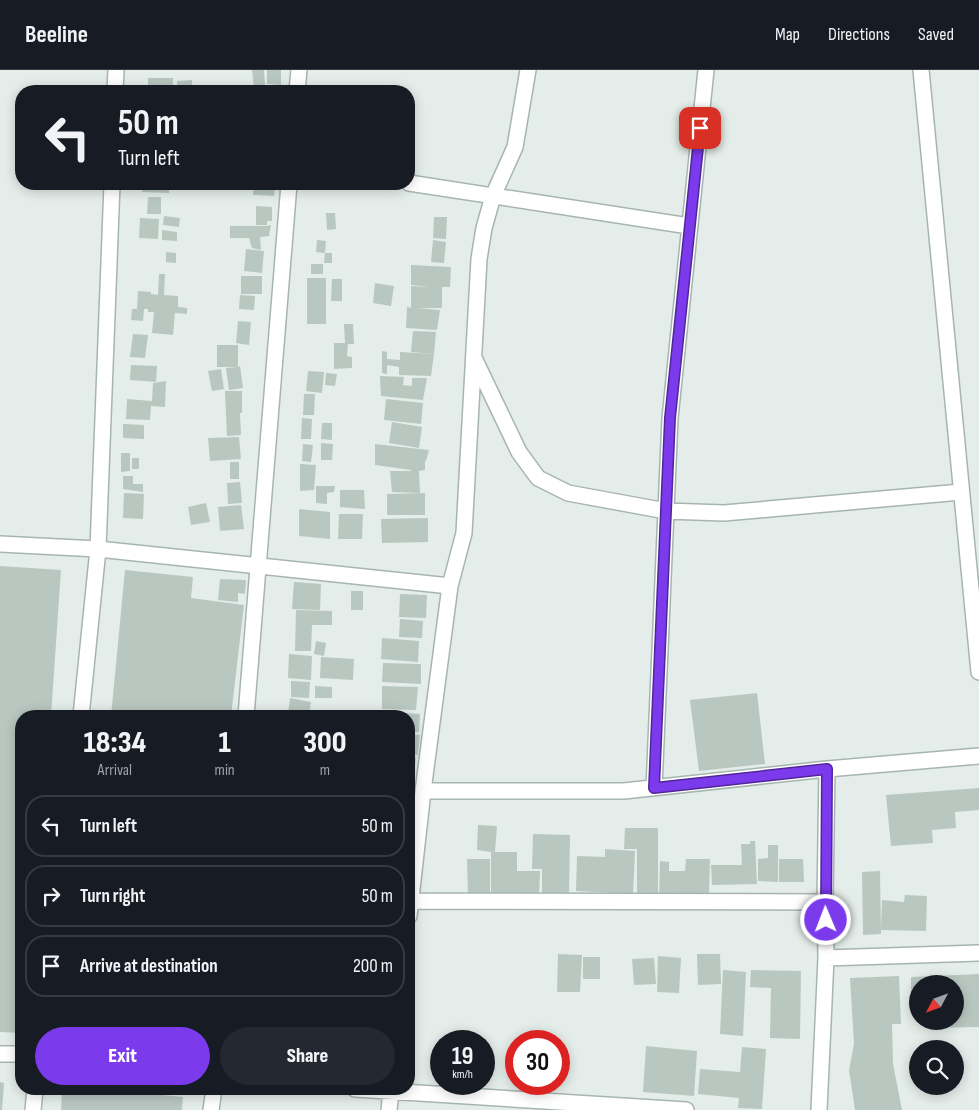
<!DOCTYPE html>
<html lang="en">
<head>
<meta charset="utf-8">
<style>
	body { margin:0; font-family:"Sofia Sans Condensed",sans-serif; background:#242831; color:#f1f3f6; height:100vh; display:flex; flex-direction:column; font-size:19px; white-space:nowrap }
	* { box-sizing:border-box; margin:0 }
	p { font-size:16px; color:#9ea1a6 }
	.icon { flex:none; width:28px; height:28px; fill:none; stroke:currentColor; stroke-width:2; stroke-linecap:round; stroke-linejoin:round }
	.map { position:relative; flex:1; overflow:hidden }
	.details { position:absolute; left:15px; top:640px; width:400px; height:385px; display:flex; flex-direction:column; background:#171b24; border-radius:20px; box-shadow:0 2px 12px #0003 }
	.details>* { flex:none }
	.guide { position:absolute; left:15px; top:15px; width:400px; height:105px; border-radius:20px; box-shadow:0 2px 12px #0003; background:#171b24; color:#f1f3f6; overflow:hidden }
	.needle { width:32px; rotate:229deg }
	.buttons { position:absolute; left:909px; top:905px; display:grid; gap:10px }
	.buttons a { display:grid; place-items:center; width:55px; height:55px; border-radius:50%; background:#171b24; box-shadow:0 2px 12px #0003; font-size:25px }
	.speed { position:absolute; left:430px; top:960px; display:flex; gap:10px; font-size:25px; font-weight:700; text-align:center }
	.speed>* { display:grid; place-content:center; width:65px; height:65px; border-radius:50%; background:#171b24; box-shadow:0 2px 12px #0003; line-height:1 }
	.speed small { font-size:12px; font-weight:400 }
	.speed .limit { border:8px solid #d22; background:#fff; color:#111 }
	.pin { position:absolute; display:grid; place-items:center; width:42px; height:42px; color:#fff; margin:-21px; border-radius:10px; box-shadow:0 2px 8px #0006 }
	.me { position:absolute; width:55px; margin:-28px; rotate:359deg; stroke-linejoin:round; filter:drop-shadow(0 0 4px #0008) }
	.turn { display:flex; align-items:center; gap:18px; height:105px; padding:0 20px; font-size:22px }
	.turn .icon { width:65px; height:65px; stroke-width:2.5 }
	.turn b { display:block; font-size:35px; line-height:42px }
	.eta { display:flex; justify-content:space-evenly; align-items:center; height:85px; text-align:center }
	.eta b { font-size:30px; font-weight:800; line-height:35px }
	.action { display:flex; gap:10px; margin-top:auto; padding:10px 20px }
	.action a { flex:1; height:58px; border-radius:30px; background:#7c3aed; color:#fff; font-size:20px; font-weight:800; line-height:58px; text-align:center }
	.action a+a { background:#242831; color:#f1f3f6 }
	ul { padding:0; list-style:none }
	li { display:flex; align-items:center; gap:15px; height:62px; margin:0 10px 8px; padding:0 10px; border:2px solid #363941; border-radius:20px }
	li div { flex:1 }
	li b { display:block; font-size:19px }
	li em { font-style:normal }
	header { display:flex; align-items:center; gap:30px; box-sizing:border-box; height:70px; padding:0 25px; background:#171b24; border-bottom:1px solid #363941 }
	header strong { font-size:24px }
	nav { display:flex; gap:28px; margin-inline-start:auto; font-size:18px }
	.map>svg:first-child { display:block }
</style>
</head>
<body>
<header>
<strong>Beeline</strong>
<nav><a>Map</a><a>Directions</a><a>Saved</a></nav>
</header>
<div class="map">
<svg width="979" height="1040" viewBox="0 0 979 1040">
	<rect width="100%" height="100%" fill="#e4ede9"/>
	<!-- building -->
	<path fill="#b9c7c1" d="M252 0H264L265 16 254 17Z
		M267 0H281V15L267 14Z
		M148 8H173V21H148Z
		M192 10V20H177V11Z
		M281 18 282 21H229V20Z
		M143 114H169V123L142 122Z
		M254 114H275L274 126 253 125Z
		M148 127H161V144H147Z
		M256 136 272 137V151H267V155H256Z
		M326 143H335L336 159 327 160Z
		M164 146 180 148 179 157 163 155Z
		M434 147H447L446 169 433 168Z
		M140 148 159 149 158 169 139 168Z
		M271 155 269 166 260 167 261 180 252 178 249 168H230V156H266Z
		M162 160 177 162V171L162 170Z
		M317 170 326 171 325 183 316 182Z
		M433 170 446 172 444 193 431 192Z
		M246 179 264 181 262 203 244 201Z
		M166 182 176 183V193L166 192Z
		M325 183H332V193H324Z
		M311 194H323V204H311Z
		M411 195 451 197 450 217H442V238H418L440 240 437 260 406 258 407 237 411 238V216L430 217 411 215Z
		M159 204H165L164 225 178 226V237L187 238V244L175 243 173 265 152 263 154 242H148V239H144L143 251 131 250 132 239H137L138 221 151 222V224L158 225Z
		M241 206H262V224H241Z
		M307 208H326V254H307Z
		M332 209H342V231H331Z
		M375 213 394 216 391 236 373 233Z
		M240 225 255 226 254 240 239 239Z
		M238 251 251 252 249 275 236 273Z
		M344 254H353L354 274H348L347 286 352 287V298L334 299V273H345Z
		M413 261 436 262 434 284 411 282Z
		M133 264 148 265 145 288 130 287Z
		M217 275H238V297L240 296 243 318 229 320 226 298 237 297H217Z
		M382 281 387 282V289L400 290V282L434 284 431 306 399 305V297L387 295V304L382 303Z
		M131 295 157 296 156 312 130 310Z
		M221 299 224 319 212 321 208 301Z
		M308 301 324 302 322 323 306 321Z
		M326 303 337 304 335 316 325 315Z
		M380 306 404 307 403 315 412 316V308H427L423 330 381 326Z
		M166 311 165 337 151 336 150 350 126 349 127 329 152 331 153 313Z
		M225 321H242V343H240L241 365 227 366Z
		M304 324H315L314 345H303Z
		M386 329 423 333 421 354 384 350Z
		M302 348 312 349 311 369H301Z
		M392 352 422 357 419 378 389 373Z
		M322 353H332V370L321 369Z
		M123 354 144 355V369L123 368Z
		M239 367 241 389 210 391 208 368Z
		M321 373 333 374 332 390H321Z
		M303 374 313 375 311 392 302 391Z
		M375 374 429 380 426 391H425V400L419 401 420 423 392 422 390 401H411V400L375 395Z
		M121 383H130V401L121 402Z
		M132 388H139V399H132Z
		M230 392H239V409H230Z
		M300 394 316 395 314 420 300 421Z
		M123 406H133V414H143V422L123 419Z
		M240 412 242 433 228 434 227 413Z
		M316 416H335L334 422 327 423V434L316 433Z
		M340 420H364L365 439 340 437Z
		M124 423 144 424 143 449 123 448Z
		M425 423V445H387V424Z
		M206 433 210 452 191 455 188 437Z
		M241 435 244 459 220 461 218 437Z
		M299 439 330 442V469L299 466Z
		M339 444H363L362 469H338Z
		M428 448V472L382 473 381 449Z
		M0 496 61 500 51 646H21V963L0 962Z
		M125 500 193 507 191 528 244 535 231 646H111Z
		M220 509 246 510 245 524 238 523V532L218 530Z
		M294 512 321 514 320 540 292 539Z
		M351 521H363V540H351Z
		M400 524 427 525 426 548 399 547Z
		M296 540 332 541V555H312L311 581H295Z
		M400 549 423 551 422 568 399 567Z
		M382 568 419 571 418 592 381 589Z
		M316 571 326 573 324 586 314 584Z
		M289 584 312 586 311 610 288 608Z
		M321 587 354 589 353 610 320 608Z
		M383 593 421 594V614L382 612Z
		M291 611 310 612 309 628 291 627Z
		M315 616 332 617V628H315Z
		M382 616 418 617 416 640 382 639Z
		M757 623 765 694 699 701 690 630Z
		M290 628 311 632 309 646 288 644Z
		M387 642 420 644 419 662H409V646H387Z
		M409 664 420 665 418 685 409 684Z
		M409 688H416L413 710 409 709Z
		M979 718V740L955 742 956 758 932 760 933 773 891 776 886 725Z
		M478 755 497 756 495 782H517V801H540L539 825 491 824V782L477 780Z
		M625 758H658V824H637V779H624Z
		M533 764 570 765 569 825 542 824V799H532Z
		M750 771H755L757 814 712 815 711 795H742L741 774H750Z
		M768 775H778V812L758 811V789L768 788Z
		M605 779 635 781 633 824 576 821 577 786 605 787Z
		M467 789H490V826H468Z
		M686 789H710L709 825 659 830 660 791 669 792V801H685Z
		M779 789H803L804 812H779Z
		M880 801 881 864 863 865 862 802Z
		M905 825 927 826 926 861 881 860 882 830 904 832Z
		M558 884 582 885 580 922H557Z
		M697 884H720L721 914 698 915Z
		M658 886 681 888 679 923 657 922Z
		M583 887H600V909H583Z
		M654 888 656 914 634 915 632 889Z
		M723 900 746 902 743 966 720 964Z
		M751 900 801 901 800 969 770 968 771 918 750 917Z
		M979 904V957L928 958V951H955V914H918V930H911V907Z
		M899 906 901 954H892L893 994 902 1040H855L849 1000 854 974 850 908Z
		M646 976 697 981 694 1026 643 1022Z
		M742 977 766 979 762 1039 738 1038 739 1028 698 1024 700 999 740 1002Z
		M0 1012 4 1013 2 1040H0Z
		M62 1019H97L183 1027 182 1040H61Z"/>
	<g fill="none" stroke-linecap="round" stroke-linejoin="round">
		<defs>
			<path id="street" d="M921 0 979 602
				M115 21 116 0
				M297 21 299 0
				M409 113 689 156
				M475 290 519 382 538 408 568 423 666 441 724 443 961 422
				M0 474 98 479 450 516
				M81 646 98 479 112 114
				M246 646 289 114
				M654 718 670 348 706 0
				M423 721H624L827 699 979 686
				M410 831 825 832
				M409 846 423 721 450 516 464 463 479 189 484 158 493 126 515 77 528 0
				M826 888 979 883
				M0 984H21
				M355 1019 686 1040
				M33 1040 35 1019
				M211 1040 214 1019
				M389 1040 391 1019
				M819 1040 826 888 825 832 827 699"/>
		</defs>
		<!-- street casing -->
		<use href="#street" stroke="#a7b5b0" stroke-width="18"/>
		<!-- street -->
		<use href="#street" stroke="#fff" stroke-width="15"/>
	</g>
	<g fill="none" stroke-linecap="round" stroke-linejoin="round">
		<defs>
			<path id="route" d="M700 58 670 348 654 718 827 699 826 850"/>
		</defs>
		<!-- route casing -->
		<use href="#route" stroke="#51269a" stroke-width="12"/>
		<!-- route -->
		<use href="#route" stroke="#7c3aed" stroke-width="9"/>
	</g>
</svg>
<div class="buttons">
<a><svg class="needle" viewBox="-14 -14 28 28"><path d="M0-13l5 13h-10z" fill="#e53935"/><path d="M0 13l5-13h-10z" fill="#9ea1a6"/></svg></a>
<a><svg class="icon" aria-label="search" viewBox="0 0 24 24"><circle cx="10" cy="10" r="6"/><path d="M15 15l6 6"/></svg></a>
</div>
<div class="speed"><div>19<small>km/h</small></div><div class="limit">30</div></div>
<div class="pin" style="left:700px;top:58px;background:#d93025"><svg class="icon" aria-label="arrive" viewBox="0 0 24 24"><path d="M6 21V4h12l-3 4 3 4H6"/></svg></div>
<svg class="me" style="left:826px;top:850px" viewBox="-20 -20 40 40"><circle r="17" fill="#7c3aed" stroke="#fff" stroke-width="3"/><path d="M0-11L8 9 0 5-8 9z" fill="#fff"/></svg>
<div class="guide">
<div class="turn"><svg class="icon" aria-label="left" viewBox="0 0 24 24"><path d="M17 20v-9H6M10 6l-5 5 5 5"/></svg><div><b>50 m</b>Turn left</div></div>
</div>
<section class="details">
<div class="eta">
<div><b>18:34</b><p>Arrival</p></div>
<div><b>1</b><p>min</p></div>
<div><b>300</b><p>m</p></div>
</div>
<ul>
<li><svg class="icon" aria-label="left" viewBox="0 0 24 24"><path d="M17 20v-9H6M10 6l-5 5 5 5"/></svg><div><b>Turn left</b></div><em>50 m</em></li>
<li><svg class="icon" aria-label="right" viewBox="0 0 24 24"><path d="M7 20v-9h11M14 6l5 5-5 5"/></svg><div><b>Turn right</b></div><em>50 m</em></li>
<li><svg class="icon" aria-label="arrive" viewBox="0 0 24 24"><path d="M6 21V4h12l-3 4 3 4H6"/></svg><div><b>Arrive at destination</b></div><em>200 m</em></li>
</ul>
<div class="action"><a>Exit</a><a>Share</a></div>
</section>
</div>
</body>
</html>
